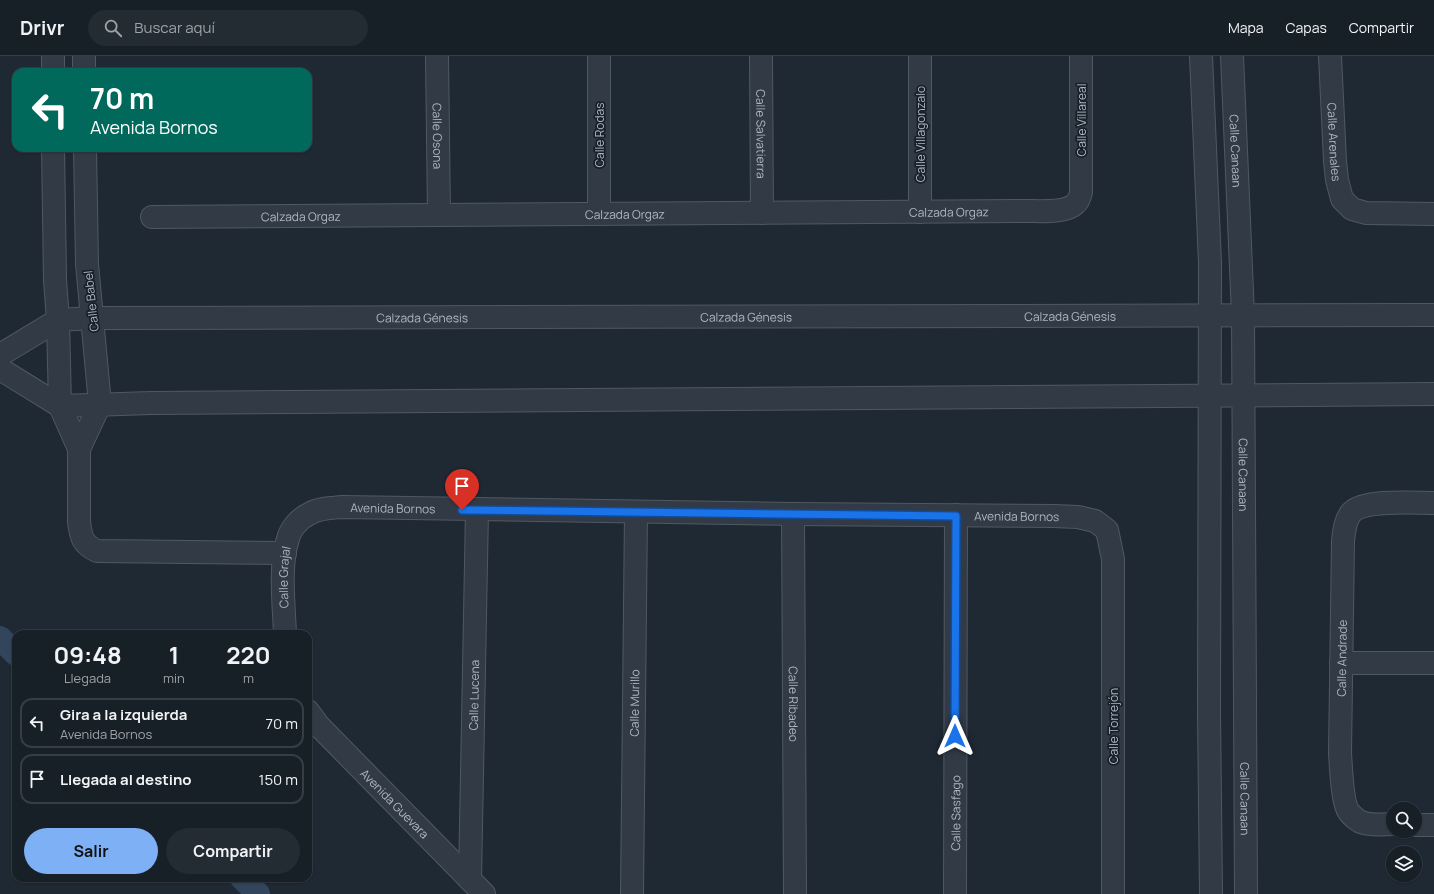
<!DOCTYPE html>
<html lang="es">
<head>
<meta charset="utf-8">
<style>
	body { margin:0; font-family:Manrope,sans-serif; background:#242c33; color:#f1f3f6; height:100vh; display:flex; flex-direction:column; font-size:15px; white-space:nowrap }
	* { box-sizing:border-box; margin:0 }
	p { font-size:13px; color:#9ea2a7 }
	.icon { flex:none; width:22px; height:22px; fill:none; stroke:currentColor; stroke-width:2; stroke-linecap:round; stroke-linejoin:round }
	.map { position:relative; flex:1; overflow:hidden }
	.details { position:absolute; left:12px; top:574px; width:300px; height:252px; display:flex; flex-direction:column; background:#171f27; border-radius:12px; box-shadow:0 1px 3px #0004,0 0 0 1px #363d44 }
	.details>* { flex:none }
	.top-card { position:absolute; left:12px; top:12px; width:300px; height:84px; border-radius:12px; box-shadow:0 1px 3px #0004,0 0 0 1px #363d44; background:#00695c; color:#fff; overflow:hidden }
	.fabs { position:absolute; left:1386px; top:746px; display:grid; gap:8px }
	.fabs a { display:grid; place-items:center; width:36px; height:36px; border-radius:50%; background:#171f27; box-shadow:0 1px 3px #0004,0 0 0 1px #363d44; font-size:20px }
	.pin { position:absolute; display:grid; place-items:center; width:34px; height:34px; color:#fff; margin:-41px -17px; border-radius:50% 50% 50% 0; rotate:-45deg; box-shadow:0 0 4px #0007 }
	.pin .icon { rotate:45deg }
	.me { position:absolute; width:44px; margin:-22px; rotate:0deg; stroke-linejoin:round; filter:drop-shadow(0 0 3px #0008) }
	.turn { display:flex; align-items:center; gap:14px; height:84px; padding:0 12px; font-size:18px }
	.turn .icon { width:52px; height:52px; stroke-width:2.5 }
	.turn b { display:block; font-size:28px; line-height:34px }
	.eta { display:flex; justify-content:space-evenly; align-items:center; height:68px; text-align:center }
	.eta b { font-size:24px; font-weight:700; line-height:28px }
	.primary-button { display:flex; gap:8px; margin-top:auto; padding:8px 12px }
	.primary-button a { flex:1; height:46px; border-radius:24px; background:#7eb0f5; color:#111; font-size:16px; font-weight:700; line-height:46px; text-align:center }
	.primary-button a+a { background:#242c33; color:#f1f3f6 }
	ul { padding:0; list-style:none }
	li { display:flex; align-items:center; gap:12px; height:50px; margin:0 8px 6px; padding:0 4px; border:2px solid #363d44; border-radius:12px }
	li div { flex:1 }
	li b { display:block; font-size:15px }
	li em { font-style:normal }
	header { display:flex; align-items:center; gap:24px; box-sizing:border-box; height:56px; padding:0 20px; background:#171f27; border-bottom:1px solid #363d44 }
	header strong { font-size:19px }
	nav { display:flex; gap:22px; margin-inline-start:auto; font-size:14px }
	.search { width:280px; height:36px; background:#242c33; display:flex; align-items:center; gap:10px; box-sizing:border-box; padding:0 14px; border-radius:22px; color:#9ea2a7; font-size:15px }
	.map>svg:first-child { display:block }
</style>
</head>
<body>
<header>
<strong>Drivr</strong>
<div class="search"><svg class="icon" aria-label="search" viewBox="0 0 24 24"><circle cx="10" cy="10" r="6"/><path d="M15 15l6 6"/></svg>Buscar aquí</div>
<nav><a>Mapa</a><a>Capas</a><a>Compartir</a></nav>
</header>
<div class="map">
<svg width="1434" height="838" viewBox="0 0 1434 838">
	<rect width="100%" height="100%" fill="#1f2934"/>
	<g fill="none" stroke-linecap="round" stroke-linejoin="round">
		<!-- canal -->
		<path stroke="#32455c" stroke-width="24" d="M0 582 16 598
			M242 822 258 838"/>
		<defs>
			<g id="minor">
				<path d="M53 0V16"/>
				<path d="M84 0V16"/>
				<path id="s1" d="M437 0 439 159"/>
				<path id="s2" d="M761 0 762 157"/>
				<path d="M920 0V156"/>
				<path d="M1201 0 1210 207 1209 657 1211 838"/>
				<path id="s3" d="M1232 0 1243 259 1246 838"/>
				<path id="s4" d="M1330 0 1335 105 1337 124 1342 143 1352 153 1366 157 1434 158"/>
				<path d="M53 92 55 224 58 264 60 350 79 393V466C81 481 82 488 97 495L285 497"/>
				<path d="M599 158V0"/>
				<path id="s5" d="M152 161 1027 155C1040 155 1066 157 1075 148 1079 145 1080 141 1081 136V0"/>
				<path id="s6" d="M0 299 58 264 93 262 1434 259"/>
				<path d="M0 313 60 350"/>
				<path d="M60 350 151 347 1434 338"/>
				<path d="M79 393 100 348 87 208 85 92"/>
				<path id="s7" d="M793 458 795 838"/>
				<path id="s8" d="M285 578C284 550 279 509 288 483 290 473 300 462 309 458 319 452 331 452 342 451L793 458 1054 460 1078 461 1095 465 1107 474 1113 503V838"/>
				<path d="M1341 607H1434"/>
				<path id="s9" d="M308 655 319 670 484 838"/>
				<path id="s10" d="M1393 768C1384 768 1370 770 1361 766 1358 765 1351 759 1349 756 1342 747 1341 710 1340 697L1343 485C1344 476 1345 463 1352 456 1366 443 1415 447 1434 447"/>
				<path d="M1415 769H1434"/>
				<path id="s11" d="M470 824 477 454"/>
				<path id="s12" d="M632 838 636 456"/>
				<path id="s13" d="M955 838 956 459"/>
			</g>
		</defs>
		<!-- minor casing -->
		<use href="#minor" stroke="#505863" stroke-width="24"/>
		<!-- minor -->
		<use href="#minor" stroke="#323b45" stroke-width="22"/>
	</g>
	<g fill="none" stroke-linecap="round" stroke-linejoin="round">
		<defs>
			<path id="route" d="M462 454 956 460 955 680"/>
		</defs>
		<!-- route casing -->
		<use href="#route" stroke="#114b97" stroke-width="10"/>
		<!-- route -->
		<use href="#route" stroke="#1a73e8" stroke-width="7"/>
	</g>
	<g text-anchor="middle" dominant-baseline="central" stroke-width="3.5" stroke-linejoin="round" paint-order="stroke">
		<!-- street labels -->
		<g font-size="12" fill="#acb5c2" stroke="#182029">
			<text transform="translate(1081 64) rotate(-90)">Calle Villareal</text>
			<text stroke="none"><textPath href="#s2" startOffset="78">Calle Salvatierra</textPath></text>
			<text transform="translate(920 78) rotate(-90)">Calle Villagonzalo</text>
			<text transform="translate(599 79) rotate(-90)">Calle Rodas</text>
			<text stroke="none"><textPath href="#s1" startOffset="80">Calle Osona</textPath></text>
			<text stroke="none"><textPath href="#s4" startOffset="86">Calle Arenales</textPath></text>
			<text stroke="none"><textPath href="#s3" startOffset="95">Calle Canaan</textPath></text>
			<text stroke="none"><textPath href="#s5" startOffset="797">Calzada Orgaz</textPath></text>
			<text stroke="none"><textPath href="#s5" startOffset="473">Calzada Orgaz</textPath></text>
			<text stroke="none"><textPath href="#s5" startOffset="149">Calzada Orgaz</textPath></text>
			<text transform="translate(91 245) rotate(-96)">Calle Babel</text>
			<text stroke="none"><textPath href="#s6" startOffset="1080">Calzada Génesis</textPath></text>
			<text stroke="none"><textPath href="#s6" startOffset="756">Calzada Génesis</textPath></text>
			<text stroke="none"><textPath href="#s6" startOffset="432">Calzada Génesis</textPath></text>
			<text stroke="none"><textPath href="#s3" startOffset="419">Calle Canaan</textPath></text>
			<text stroke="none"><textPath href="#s8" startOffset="214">Avenida Bornos</textPath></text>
			<text stroke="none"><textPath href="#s8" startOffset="838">Avenida Bornos</textPath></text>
			<text stroke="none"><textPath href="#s8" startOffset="57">Calle Grajal</textPath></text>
			<text stroke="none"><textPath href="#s10" startOffset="203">Calle Andrade</textPath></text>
			<text stroke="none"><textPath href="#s11" startOffset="185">Calle Lucena</textPath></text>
			<text stroke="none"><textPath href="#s12" startOffset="191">Calle Murillo</textPath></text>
			<text stroke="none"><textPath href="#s7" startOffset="190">Calle Ribadeo</textPath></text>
			<text transform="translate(1113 670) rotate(-90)">Calle Torrejón</text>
			<text stroke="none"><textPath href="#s3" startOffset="743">Calle Canaan</textPath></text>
			<text stroke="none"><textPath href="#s9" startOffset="127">Avenida Guevara</textPath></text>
			<text stroke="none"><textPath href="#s13" startOffset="81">Calle Sasfago</textPath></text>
		</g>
	</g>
</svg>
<div class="fabs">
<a><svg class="icon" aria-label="search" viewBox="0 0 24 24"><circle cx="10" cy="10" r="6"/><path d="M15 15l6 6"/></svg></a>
<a><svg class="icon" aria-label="layers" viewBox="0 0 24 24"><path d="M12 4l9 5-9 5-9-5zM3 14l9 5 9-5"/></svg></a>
</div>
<div class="pin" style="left:462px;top:454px;background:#d93025"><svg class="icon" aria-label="arrive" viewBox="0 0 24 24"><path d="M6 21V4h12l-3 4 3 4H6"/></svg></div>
<svg class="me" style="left:955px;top:680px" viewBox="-20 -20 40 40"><path d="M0-17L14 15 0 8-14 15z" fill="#1a73e8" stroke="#fff" stroke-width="4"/></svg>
<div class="top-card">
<div class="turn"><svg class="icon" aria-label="left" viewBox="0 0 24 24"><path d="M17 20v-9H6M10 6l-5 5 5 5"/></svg><div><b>70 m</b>Avenida Bornos</div></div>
</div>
<section class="details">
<div class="eta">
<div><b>09:48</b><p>Llegada</p></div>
<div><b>1</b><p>min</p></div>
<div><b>220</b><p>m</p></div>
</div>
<ul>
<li><svg class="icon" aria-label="left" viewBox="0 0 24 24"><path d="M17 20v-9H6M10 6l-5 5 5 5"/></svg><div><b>Gira a la izquierda</b><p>Avenida Bornos</p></div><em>70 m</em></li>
<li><svg class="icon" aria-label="arrive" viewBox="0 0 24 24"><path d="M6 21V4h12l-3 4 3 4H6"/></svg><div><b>Llegada al destino</b></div><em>150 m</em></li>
</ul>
<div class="primary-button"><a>Salir</a><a>Compartir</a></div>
</section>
</div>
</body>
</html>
